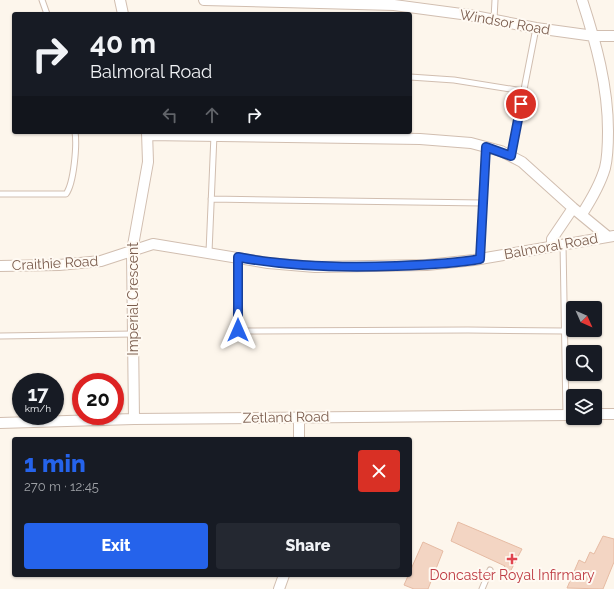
<!DOCTYPE html>
<html lang="en">
<head>
<meta charset="utf-8">
<style>
	body { margin:0; font-family:Raleway,sans-serif; background:#242831; color:#f1f3f6; height:100vh; display:flex; flex-direction:column; font-size:15px; white-space:nowrap }
	* { box-sizing:border-box; margin:0 }
	p { font-size:13px; color:#9ea1a6 }
	.icon { flex:none; width:22px; height:22px; fill:none; stroke:currentColor; stroke-width:2; stroke-linecap:round; stroke-linejoin:round }
	.map { position:relative; flex:1; overflow:hidden }
	.details { position:absolute; left:12px; top:437px; width:400px; height:140px; display:flex; flex-direction:column; background:#171b24; border-radius:4px; box-shadow:0 1px 3px #0004 }
	.details>* { flex:none }
	.hud { position:absolute; left:12px; top:12px; width:400px; height:122px; border-radius:4px; box-shadow:0 1px 3px #0004; background:#171b24; color:#f1f3f6; overflow:hidden }
	.needle { width:26px; rotate:135deg }
	.buttons { position:absolute; left:566px; top:301px; display:grid; gap:8px }
	.buttons a { display:grid; place-items:center; width:36px; height:36px; border-radius:4px; background:#171b24; box-shadow:0 1px 3px #0004; font-size:20px }
	.speed { position:absolute; left:12px; top:373px; display:flex; gap:8px; font-size:20px; font-weight:700; text-align:center }
	.speed>* { display:grid; place-content:center; width:52px; height:52px; border-radius:50%; background:#171b24; box-shadow:0 1px 3px #0004; line-height:1 }
	.speed small { font-size:10px; font-weight:400 }
	.speed .limit { border:6px solid #d22; background:#fff; color:#111 }
	.pin { position:absolute; display:grid; place-items:center; width:34px; height:34px; color:#fff; margin:-17px; border:2px solid #fff; border-radius:50%; box-shadow:0 1px 4px #0007 }
	.me { position:absolute; width:44px; margin:-22px; rotate:0deg; stroke-linejoin:round; filter:drop-shadow(0 0 3px #0008) }
	.turn { display:flex; align-items:center; gap:14px; height:84px; padding:0 12px; font-size:18px }
	.turn .icon { width:52px; height:52px; stroke-width:2.5 }
	.turn b { display:block; font-size:28px; line-height:34px }
	.lanes { display:flex; align-items:center; height:38px; padding:0 12px; background:#0003; justify-content:center; gap:20px; direction:ltr }
	.lanes .off { opacity:.35 }
	.round { display:grid; place-items:center; flex:none; width:42px; height:42px; border-radius:4px; background:#242831 }
	.head { display:flex; align-items:center; justify-content:space-between; height:68px; padding:0 12px }
	h1 { font-size:24px; font-weight:800; line-height:30px; color:#2563eb }
	.button { display:flex; gap:8px; margin-top:auto; padding:8px 12px }
	.button a { flex:1; height:46px; border-radius:4px; background:#2563eb; color:#fff; font-size:16px; font-weight:800; line-height:46px; text-align:center }
	.button a+a { background:#242831; color:#f1f3f6 }
	.map>svg:first-child { display:block }
</style>
</head>
<body>
<div class="map">
<svg width="614" height="589" viewBox="0 0 614 589">
	<rect width="100%" height="100%" fill="#fdf6ec"/>
	<!-- building -->
	<path fill="#f3d5c3" stroke="#e6bba3" d="M458 522 522 549 510 572 503 569 505 566 451 541Z
		M603 536 614 539V562L603 589 567 588 579 560 585 563 590 552 594 554Z
		M423 542 443 551 428 589H414L404 585Z"/>
	<g fill="none" stroke-linecap="round" stroke-linejoin="round">
		<defs>
			<path id="service" d="M42 0 47 14
				M494 19 495 0
				M410 77 454 80 523 91
				M511 156 536 28
				M0 194H66C74 183 77 145 75 132
				M211 199 483 203
				M563 244 566 415
				M209 252 214 135
				M238 258V330L239 331 468 330 564 331
				M481 259 486 147
				M0 336 133 334
				M482 589 490 570"/>
			<path id="minor" d="M120 0 123 14
				M204 0 394 5 469 15 536 28 594 36H614
				M147 135 420 139 471 143 501 151 522 162 573 208 607 236
				M582 214C591 200 600 185 605 168 608 156 608 143 608 131 608 86 596 43 582 0
				M552 246V239L573 208
				M0 266 59 265 101 261 153 244 268 263 315 267 427 265 474 260 614 236
				M595 414H614
				M134 419 132 251 148 162 147 132
				M0 423 134 419 573 415
				M299 439V417
				M279 589 284 575"/>
		</defs>
		<!-- service casing -->
		<use href="#service" stroke="#d1beb0" stroke-width="7"/>
		<!-- minor casing -->
		<use href="#minor" stroke="#d1beb0" stroke-width="12"/>
		<!-- service -->
		<use href="#service" stroke="#fff" stroke-width="5"/>
		<!-- minor -->
		<use href="#minor" stroke="#fff" stroke-width="10"/>
	</g>
	<g fill="none" stroke-linecap="round" stroke-linejoin="round">
		<defs>
			<path id="route" d="M238 330V257C290 267 343 268 396 266 424 265 453 264 480 259L486 147 511 156 521 104"/>
		</defs>
		<!-- route casing -->
		<use href="#route" stroke="#184099" stroke-width="10"/>
		<!-- route -->
		<use href="#route" stroke="#2563eb" stroke-width="7"/>
	</g>
	<!-- markers -->
	<path fill="#e0444e" stroke="#fffaf3" stroke-width="1.5" d="M510 553h4v4h4v4h-4v4h-4v-4h-4v-4h4z"/>
	<g text-anchor="middle" dominant-baseline="central" stroke-width="4" stroke-linejoin="round" paint-order="stroke">
		<!-- street labels -->
		<g font-size="14" fill="#7a5c4d" stroke="#fffaf3">
			<text transform="translate(505 22) rotate(10)">Windsor Road</text>
			<text transform="translate(551 246) rotate(-10)">Balmoral Road</text>
			<text transform="translate(55 263) rotate(-3)">Craithie Road</text>
			<text transform="translate(133 299) rotate(-90)">Imperial Crescent</text>
			<text transform="translate(286 417) rotate(-1)">Zetland Road</text>
		</g>
		<!-- health labels -->
		<g font-size="14" fill="#be3a42" stroke="#fffaf3">
			<text x="512" y="575">Doncaster Royal Infirmary</text>
		</g>
	</g>
</svg>
<div class="buttons">
<a><svg class="needle" viewBox="-14 -14 28 28"><path d="M0-13l5 13h-10z" fill="#e53935"/><path d="M0 13l5-13h-10z" fill="#9ea1a6"/></svg></a>
<a><svg class="icon" aria-label="search" viewBox="0 0 24 24"><circle cx="10" cy="10" r="6"/><path d="M15 15l6 6"/></svg></a>
<a><svg class="icon" aria-label="layers" viewBox="0 0 24 24"><path d="M12 4l9 5-9 5-9-5zM3 14l9 5 9-5"/></svg></a>
</div>
<div class="speed"><div>17<small>km/h</small></div><div class="limit">20</div></div>
<div class="pin" style="left:521px;top:104px;background:#d93025"><svg class="icon" aria-label="arrive" viewBox="0 0 24 24"><path d="M6 21V4h12l-3 4 3 4H6"/></svg></div>
<svg class="me" style="left:238px;top:330px" viewBox="-20 -20 40 40"><path d="M0-17L14 15 0 8-14 15z" fill="#2563eb" stroke="#fff" stroke-width="4"/></svg>
<div class="hud">
<div class="turn"><svg class="icon" aria-label="right" viewBox="0 0 24 24"><path d="M7 20v-9h11M14 6l5 5-5 5"/></svg><div><b>40 m</b>Balmoral Road</div></div>
<div class="lanes"><svg class="icon off" aria-label="left" viewBox="0 0 24 24"><path d="M17 20v-9H6M10 6l-5 5 5 5"/></svg><svg class="icon off" aria-label="ahead" viewBox="0 0 24 24"><path d="M12 20V5M6 11l6-6 6 6"/></svg><svg class="icon" aria-label="right" viewBox="0 0 24 24"><path d="M7 20v-9h11M14 6l5 5-5 5"/></svg></div>
</div>
<section class="details">
<div class="head"><div><h1>1 min</h1><p>270 m · 12:45</p></div><a class="round" style="background:#d93025;color:#fff"><svg class="icon" aria-label="close" viewBox="0 0 24 24"><path d="M6 6l12 12M18 6L6 18"/></svg></a></div>
<div class="button"><a>Exit</a><a>Share</a></div>
</section>
</div>
</body>
</html>
